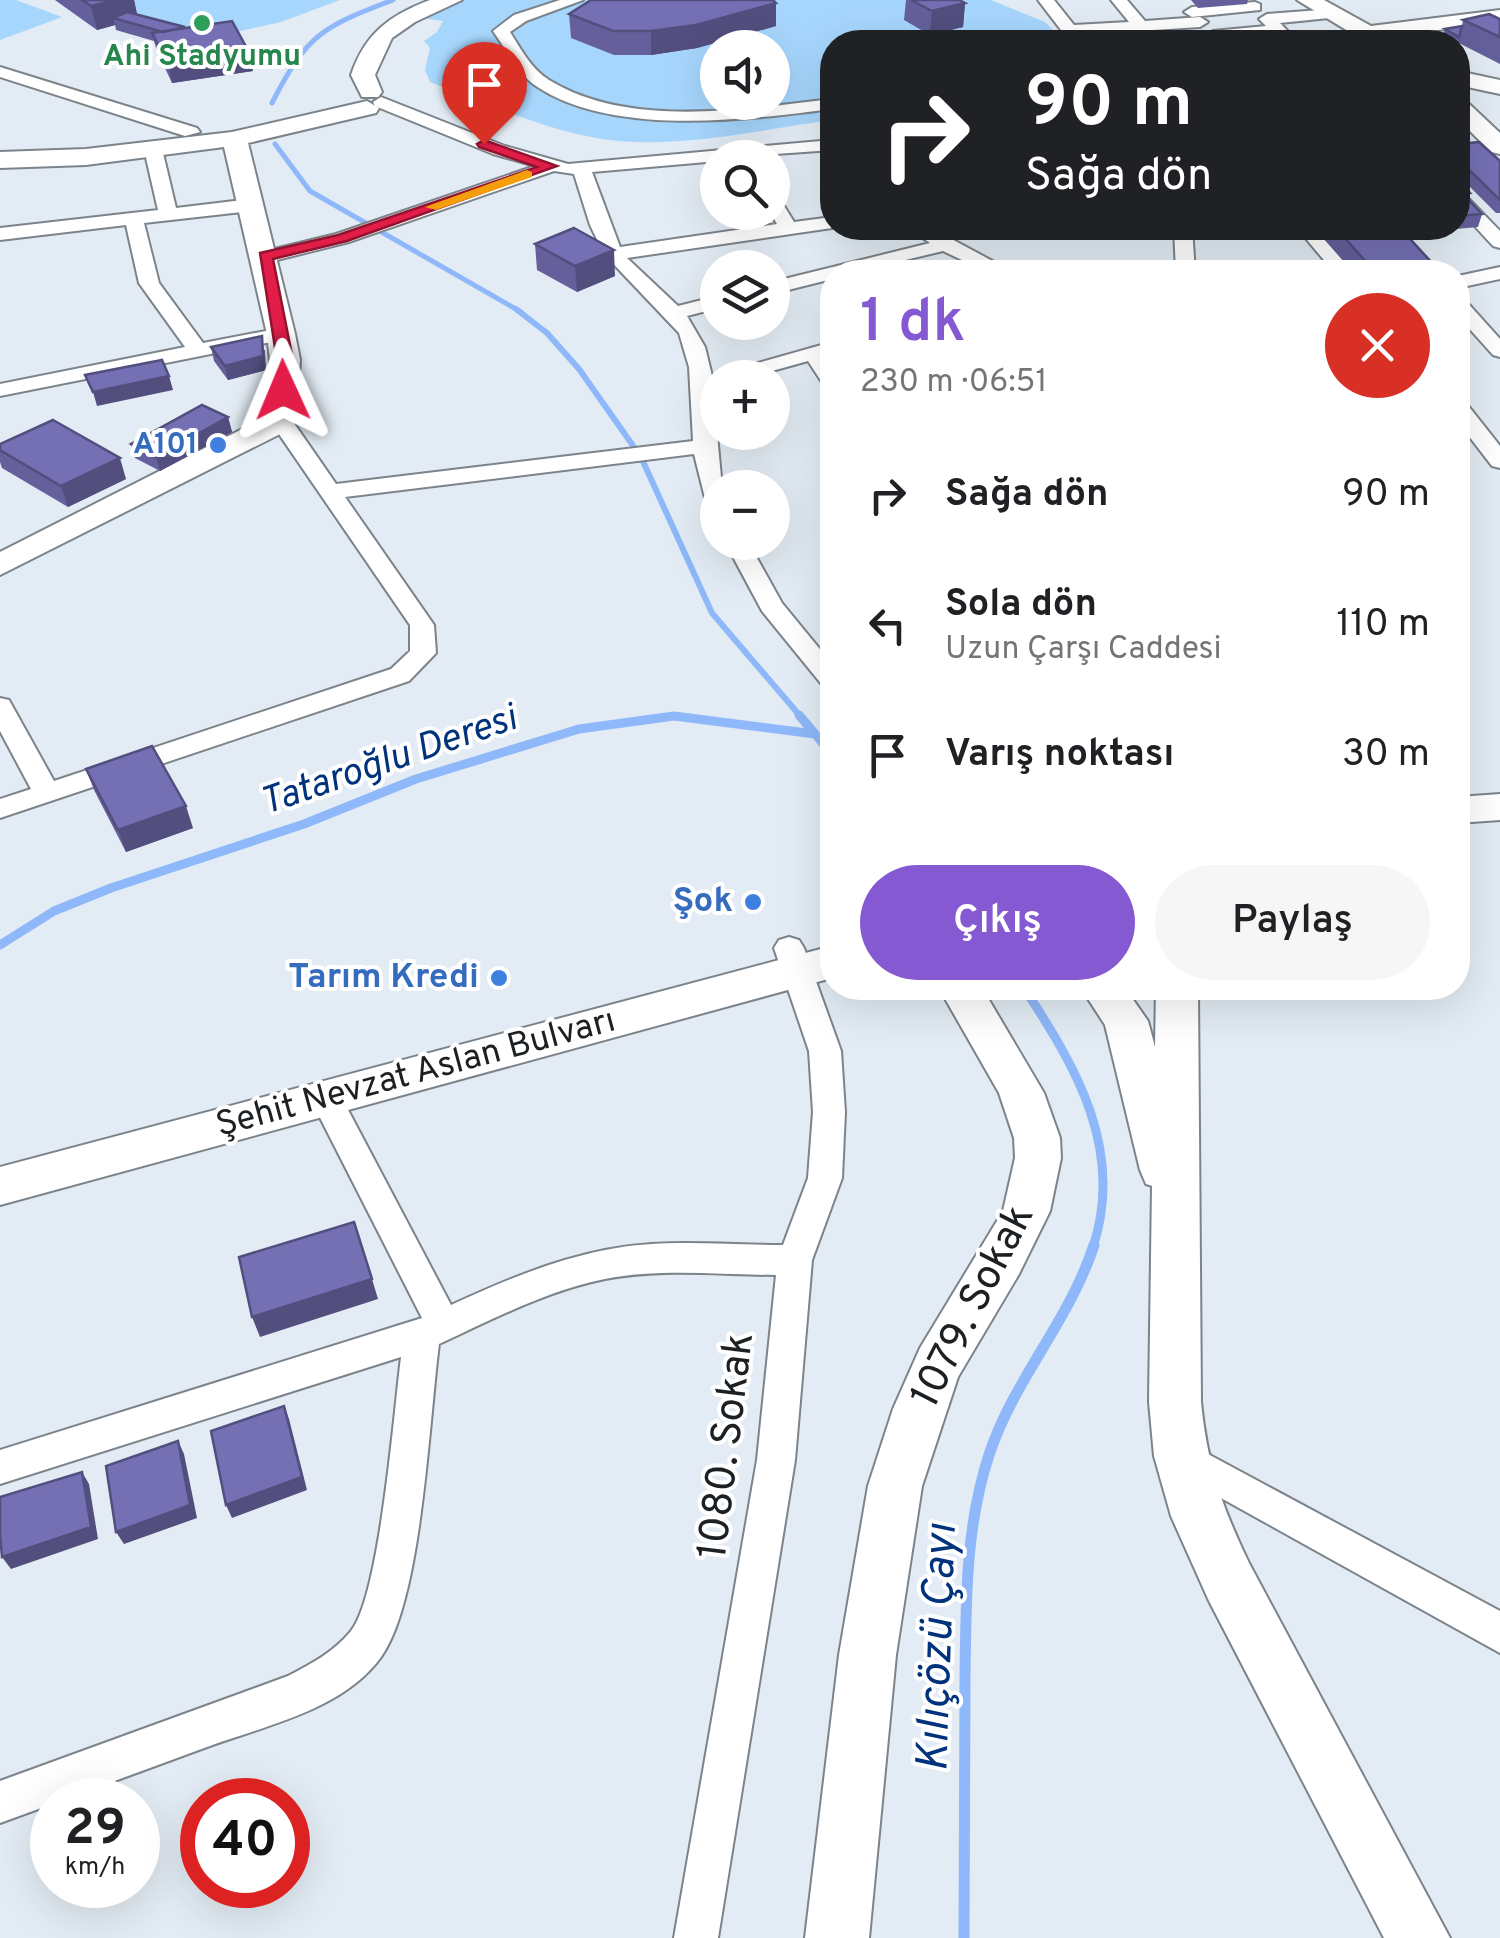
<!DOCTYPE html>
<html lang="tr">
<head>
<meta charset="utf-8">
<style>
	body { margin:0; font-family:Overpass,sans-serif; background:#f6f6f6; color:#202124; height:100vh; display:flex; flex-direction:column; font-size:38px; white-space:nowrap }
	* { box-sizing:border-box; margin:0 }
	p { font-size:32px; color:#757577 }
	.icon { flex:none; width:55px; height:55px; fill:none; stroke:currentColor; stroke-width:2; stroke-linecap:round; stroke-linejoin:round }
	.map { position:relative; flex:1; overflow:hidden }
	.drawer { position:absolute; left:820px; top:260px; width:650px; height:740px; display:flex; flex-direction:column; background:#fff; border-radius:40px; box-shadow:0 10px 40px #0002 }
	.drawer>* { flex:none }
	.hud { position:absolute; left:820px; top:30px; width:650px; height:210px; border-radius:40px; box-shadow:0 10px 40px #0002; background:#202124; color:#fff; overflow:hidden }
	.buttons { position:absolute; left:700px; top:30px; display:grid; gap:20px }
	.buttons a { display:grid; place-items:center; width:90px; height:90px; border-radius:50%; background:#fff; box-shadow:0 10px 40px #0002; font-size:50px }
	.speed { position:absolute; left:30px; top:1778px; display:flex; gap:20px; font-size:50px; font-weight:700; text-align:center }
	.speed>* { display:grid; place-content:center; width:130px; height:130px; border-radius:50%; background:#fff; box-shadow:0 10px 40px #0002; line-height:1 }
	.speed small { font-size:25px; font-weight:400 }
	.speed .limit { border:15px solid #d22; background:#fff; color:#111 }
	.pin { position:absolute; display:grid; place-items:center; width:85px; height:85px; color:#fff; margin:-102px -42px; border-radius:50% 50% 50% 0; rotate:-45deg; box-shadow:0 0 10px #0007 }
	.pin .icon { rotate:45deg }
	.me { position:absolute; width:110px; margin:-55px; rotate:359deg; stroke-linejoin:round; filter:drop-shadow(0 0 8px #0008) }
	.turn { display:flex; align-items:center; gap:35px; height:210px; padding:0 40px; font-size:45px }
	.turn .icon { width:130px; height:130px; stroke-width:2.5 }
	.turn b { display:block; font-size:70px; line-height:85px }
	.round { display:grid; place-items:center; flex:none; width:105px; height:105px; border-radius:52px; background:#f6f6f6 }
	.summary { display:flex; align-items:center; justify-content:space-between; height:170px; padding:0 40px }
	h1 { font-size:60px; font-weight:600; line-height:75px; color:#8459d2 }
	.action { display:flex; gap:20px; margin-top:auto; padding:20px 40px }
	.action a { flex:1; height:115px; border-radius:60px; background:#8459d2; color:#fff; font-size:40px; font-weight:600; line-height:115px; text-align:center }
	.action a+a { background:#f6f6f6; color:#202124 }
	ul { padding:0; list-style:none }
	li { display:flex; align-items:center; gap:30px; height:130px; padding:0 40px }
	li div { flex:1 }
	li b { display:block; font-size:38px }
	li em { font-style:normal }
	.map>svg:first-child { display:block }
</style>
</head>
<body>
<div class="map">
<svg width="1500" height="1938" viewBox="0 0 1500 1938">
	<rect width="100%" height="100%" fill="#e3ecf4"/>
	<!-- green -->
	<path fill="#a7d6fd" fill-rule="evenodd" d="M0 0H16L62 17 0 40Z
		M55 0H340L281 22 174 46 116 30 128 24 125 22 97 30Z
		M461 0H991L1045 22 1056 33 1052 42H832V120C764 129 689 147 619 141 554 135 490 104 430 82L425 70 430 48 424 41 437 32 443 21 414 17ZM718 48H772V102H718Z"/>
	<g fill="none" stroke-linecap="round" stroke-linejoin="round">
		<!-- stream-far3 -->
		<path stroke="#8eb8f9" stroke-width="5" d="M272 103C307 34 322 27 393 0
			M275 144 310 191 521 312"/>
		<!-- stream-far2 -->
		<path stroke="#8eb8f9" stroke-width="6" d="M516 309 547 333 579 369 641 457 712 613 801 717
			M664 717H684"/>
		<!-- stream-far1 -->
		<path stroke="#8eb8f9" stroke-width="9" d="M799 715 832 754
			M0 945 54 911 111 888 304 824 416 779 579 729 674 716 815 734
			M1024 988C1076 1067 1125 1150 1093 1247"/>
		<!-- stream -->
		<path stroke="#8eb8f9" stroke-width="11" d="M964 1938C965 1852 964 1766 965 1680 966 1604 965 1528 989 1455 1014 1379 1070 1320 1094 1245"/>
		<defs>
			<path id="street" d="M560 0H583L526 21 510 32C521 49 531 69 549 80 629 129 744 109 832 99V109C746 120 612 137 536 86 517 73 506 49 493 31L514 15Z
				M1038 0H1054L1074 25 1129 22 1111 0H1127L1145 21 1200 17 1208 22 1200 27 1153 30 1158 36 1150 41 1137 31 1081 34 1087 42H1049L1061 30Z
				M1255 2 1260 4V10L1192 17 1184 12 1192 7Z
				M1334 9 1339 11V17L1280 23 1298 42H1281L1274 35 1213 41 1205 36 1213 31 1266 26 1259 19 1267 14Z
				M0 67 197 128 200 132 185 136 0 77Z
				M381 97 505 146 568 164 832 140V150L718 158V161L592 172 620 247 777 224 770 212 772 195 778 196 794 222 832 217V228L627 258 678 306 718 296V308L687 316 705 347 712 376 832 342V354L825 356 832 367V389L825 387 808 361 747 378H718V383L712 380 722 488H718V513L707 506 694 454 345 497 434 625 436 653 409 681 0 818V799L31 789 0 731V698L9 700 54 781 391 669 410 651V625L270 421 273 416H289L336 484 693 441 689 367 679 333 604 254 590 225 574 174 554 171 349 242 265 263 258 261V253L336 234 535 166 493 154 375 106 373 102Z
				M153 144 162 149 176 208 251 199 260 205 251 211 144 223 159 283 203 343 281 328 291 334 281 340 0 396V384L185 347 139 283 126 225 0 240V228L158 210 144 149Z
				M1458 192 1464 194 1500 231V248L1493 246 1458 208Z
				M909 228H931L1013 272H987L943 251 855 272H832V279L772 294V282L930 243Z
				M1174 228H1192L1195 272H1176Z
				M1297 228H1316L1353 272H1334Z
				M1500 267V279L1458 288V276Z
				M1458 298 1465 300 1500 339V357L1493 355 1458 316Z
				M1458 402 1466 403 1500 446V468L1492 466 1458 422Z
				M725 542H748L782 603 832 664V688L823 686 762 611Z
				M789 937 799 940 804 948 841 1051 845 1112 842 1178 812 1260 795 1460 718 1938H674L757 1460 776 1275C721 1275 660 1268 605 1279 546 1291 493 1319 439 1344 429 1420 422 1600 381 1657 343 1710 264 1726 207 1747 159 1765 111 1782 63 1800H52V1804L0 1823V1781L288 1676C311 1664 334 1652 351 1631 380 1595 394 1412 401 1357L0 1484V1450L422 1318 310 1098 315 1089 326 1085 337 1089 451 1305C501 1282 550 1261 605 1250 662 1238 725 1245 783 1245L808 1178 813 1112 809 1051 774 948 779 940Z
				M1180 1439 1500 1611V1653L1167 1468 1161 1456 1167 1444Z"/>
			<path id="secondary" d="M430 0H462L415 22 392 38 375 75 382 92 378 97H362L351 75C365 33 390 15 430 0Z
				M1297 0H1324L1371 26 1500 10V24L1386 35 1393 42H1366Z
				M1458 71 1500 80V94L1458 85Z
				M1458 99 1466 101 1500 133V154L1491 152 1458 119Z
				M367 101 379 108 376 113 248 143 295 334 300 360 296 421 292 428 0 575V552L266 417 270 360 267 334 224 147 86 165 0 168V152L86 149 232 132Z
				M1500 794V820L1458 823V797Z
				M832 946V978L0 1205V1167Z
				M939 988H982L1044 1093 1060 1138 1061 1158 1050 1211 1019 1274 958 1377 922 1486 896 1655 869 1938H805L839 1655 868 1486 893 1409 920 1348 1003 1211 1015 1158 1014 1138 999 1093Z
				M1081 988H1125L1148 1021 1155 1047 1156 988H1198L1201 1402C1207 1464 1222 1507 1249 1563L1450 1938H1384L1209 1601 1171 1516 1154 1456 1149 1402 1152 1186 1146 1184 1140 1170 1105 1025Z"/>
		</defs>
		<!-- street casing -->
		<use href="#street" stroke="#7c848b" stroke-width="4"/>
		<!-- secondary casing -->
		<use href="#secondary" stroke="#7c848b" stroke-width="4"/>
		<!-- street -->
		<use href="#street" fill="#fff" fill-rule="evenodd"/>
		<!-- secondary -->
		<use href="#secondary" fill="#fff" fill-rule="evenodd"/>
	</g>
	<!-- wall -->
	<path fill="#65609b" d="M55 0H134L137 14 253 71 172 83 157 51 154 41 116 30 115 25 97 30Z
		M906 0H959L965 3 963 27 930 35 904 20Z
		M1191 0H1248L1247 4 1198 8Z
		M776 3V26L697 48 651 55H614L571 38 569 14Z
		M1500 19V64L1443 35 1445 29 1462 26 1463 20Z
		M1458 123 1465 130 1461 143 1458 144Z
		M1458 144 1500 161V213H1496L1458 175Z
		M1458 180 1470 193 1468 199 1482 214 1478 227 1411 233 1406 228H1458Z
		M1314 228H1400L1432 272H1353Z
		M535 244 615 276 577 292 537 270Z
		M211 347 265 350 266 370 228 380 214 361Z
		M228 417 232 432 160 471 135 458 131 444Z
		M0 444 126 479 68 507 2 468 0 462Z
		M86 769 193 828 126 852 94 790Z"/>
	<!-- shaded-wall -->
	<path fill="#524e7e" d="M116 0H134L138 19 113 18 115 25 97 30 91 6Z
		M776 3V26L697 48 651 55V31Z
		M965 3 963 27 930 35 932 11Z
		M249 52 253 71 172 83 168 64Z
		M614 250 615 276 577 292 575 266Z
		M1434 265 1432 272H1401Z
		M262 336 266 370 228 380 225 366Z
		M169 376 173 390 97 406 93 392Z
		M228 417 232 432 160 471 156 457Z
		M120 458 126 479 68 507 61 486Z
		M186 806 193 828 126 852 118 830Z
		M372 1279 378 1299 260 1337 252 1317Z
		M284 1406 289 1419 307 1490 232 1518 226 1505Z
		M178 1441 184 1454 197 1518 124 1544 116 1532Z
		M82 1472 89 1484 98 1539 11 1569 2 1557Z"/>
	<!-- building -->
	<path fill="#7570b4" stroke="#524e7e" stroke-width="2.5" d="M82 0H116L91 6Z
		M591 0H773L776 3 696 25 651 31H613L569 14Z
		M911 0H959L965 3 932 11Z
		M127 12 185 27 163 32 113 18Z
		M1489 14 1500 19V37L1463 20Z
		M232 21 249 52 168 64 152 33Z
		M1462 26 1459 37 1445 29Z
		M1479 142 1500 161V200L1458 159V144Z
		M1458 180 1470 193 1458 194Z
		M1468 199 1482 214 1458 216V200Z
		M574 228 614 250 575 266 535 244Z
		M1336 228H1400L1434 265 1401 272H1375Z
		M262 336 263 356 225 366 211 347Z
		M162 360 169 376 93 392 85 375Z
		M202 405 228 417 156 457 131 444Z
		M53 420 120 458 61 486 0 450V444Z
		M152 746 186 806 118 830 86 769Z
		M354 1222 372 1279 252 1317 239 1257Z
		M284 1406 302 1477 226 1505 211 1431Z
		M178 1441 190 1505 116 1532 106 1466Z
		M82 1472 91 1527 2 1557 0 1535V1497Z"/>
	<!-- route -->
	<path fill="#e11d48" stroke="#92132f" stroke-width="2.5" d="M484 140 557 166 347 241 273 259 293 360 291 390 277 394V360L260 253 338 235 537 167 479 147 477 144Z"/>
	<!-- slow -->
	<path fill="#f59e0b" d="M527 170 532 172V177L436 210 425 207Z"/>
	<!-- markers -->
	<circle fill="#2e9e5b" stroke="#fff" stroke-width="4" cx="202" cy="23" r="10"/>
	<g fill="#3f7fe0" stroke="#fff" stroke-width="4">
		<circle cx="218" cy="445" r="10"/>
		<circle cx="753" cy="902" r="10"/>
		<circle cx="499" cy="978" r="10"/>
	</g>
	<g text-anchor="middle" dominant-baseline="central" stroke-width="8" stroke-linejoin="round" paint-order="stroke">
		<!-- far-leisure labels -->
		<g font-size="30" font-weight="bold" fill="#27864d" stroke="#fff">
			<text x="202" y="57">Ahi Stadyumu</text>
		</g>
		<!-- far-shop labels -->
		<g font-size="30" font-weight="bold" fill="#366cbe" stroke="#fff" text-anchor="end">
			<text x="198" y="445">A101</text>
		</g>
		<!-- shop labels -->
		<g font-size="35" font-weight="bold" fill="#366cbe" stroke="#fff" text-anchor="end">
			<text x="733" y="902">Şok</text>
			<text x="479" y="978">Tarım Kredi</text>
		</g>
		<!-- street labels -->
		<g font-size="35" fill="#1d2023" stroke="#fff">
			<text transform="translate(416 1074) rotate(-15)">Şehit Nevzat Aslan Bulvarı</text>
		</g>
		<!-- water labels -->
		<g font-size="38" font-style="italic" fill="#00337c" stroke="#fff">
			<text transform="translate(389 762) rotate(-19)">Tataroğlu Deresi</text>
		</g>
		<!-- near-street labels -->
		<g font-size="42" fill="#1d2023" stroke="#fff">
			<text transform="translate(974 1307) rotate(-63)">1079. Sokak</text>
			<text transform="translate(728 1446) rotate(-83)">1080. Sokak</text>
		</g>
		<!-- near-water labels -->
		<g font-size="45" font-style="italic" fill="#00337c" stroke="#fff">
			<text transform="translate(939 1648) rotate(-88)">Kılıçözü Çayı</text>
		</g>
	</g>
</svg>
<div class="buttons">
<a><svg class="icon" aria-label="sound" viewBox="0 0 24 24"><path d="M4 9h4l5-4v14l-5-4H4zM17 9q2 3 0 6"/></svg></a>
<a><svg class="icon" aria-label="search" viewBox="0 0 24 24"><circle cx="10" cy="10" r="6"/><path d="M15 15l6 6"/></svg></a>
<a><svg class="icon" aria-label="layers" viewBox="0 0 24 24"><path d="M12 4l9 5-9 5-9-5zM3 14l9 5 9-5"/></svg></a>
<a>+</a>
<a>−</a>
</div>
<div class="speed"><div>29<small>km/h</small></div><div class="limit">40</div></div>
<div class="pin" style="left:484px;top:144px;background:#d93025"><svg class="icon" aria-label="arrive" viewBox="0 0 24 24"><path d="M6 21V4h12l-3 4 3 4H6"/></svg></div>
<svg class="me" style="left:283px;top:390px" viewBox="-20 -20 40 40"><path d="M0-17L14 15 0 8-14 15z" fill="#e11d48" stroke="#fff" stroke-width="4"/></svg>
<div class="hud">
<div class="turn"><svg class="icon" aria-label="right" viewBox="0 0 24 24"><path d="M7 20v-9h11M14 6l5 5-5 5"/></svg><div><b>90 m</b>Sağa dön</div></div>
</div>
<section class="drawer">
<div class="summary"><div><h1>1 dk</h1><p>230 m · 06:51</p></div><a class="round" style="background:#d93025;color:#fff"><svg class="icon" aria-label="close" viewBox="0 0 24 24"><path d="M6 6l12 12M18 6L6 18"/></svg></a></div>
<ul>
<li><svg class="icon" aria-label="right" viewBox="0 0 24 24"><path d="M7 20v-9h11M14 6l5 5-5 5"/></svg><div><b>Sağa dön</b></div><em>90 m</em></li>
<li><svg class="icon" aria-label="left" viewBox="0 0 24 24"><path d="M17 20v-9H6M10 6l-5 5 5 5"/></svg><div><b>Sola dön</b><p>Uzun Çarşı Caddesi</p></div><em>110 m</em></li>
<li><svg class="icon" aria-label="arrive" viewBox="0 0 24 24"><path d="M6 21V4h12l-3 4 3 4H6"/></svg><div><b>Varış noktası</b></div><em>30 m</em></li>
</ul>
<div class="action"><a>Çıkış</a><a>Paylaş</a></div>
</section>
</div>
</body>
</html>
